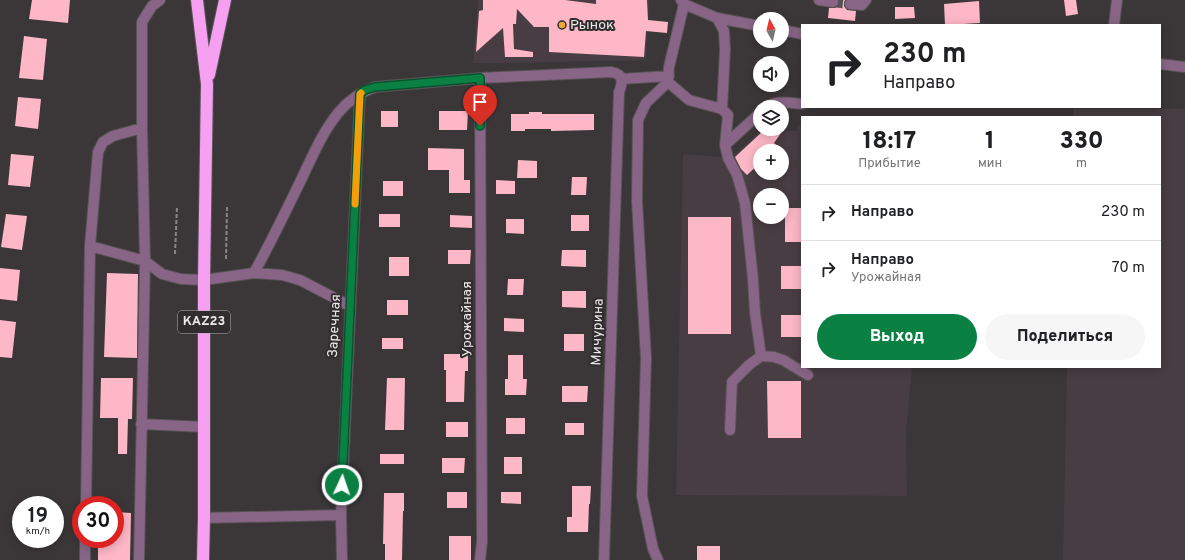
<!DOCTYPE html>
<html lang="ru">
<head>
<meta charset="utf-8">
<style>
	body { margin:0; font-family:Overpass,sans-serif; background:#f6f6f6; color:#202124; height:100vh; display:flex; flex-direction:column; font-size:15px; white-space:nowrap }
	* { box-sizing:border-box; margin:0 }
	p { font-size:13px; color:#757577 }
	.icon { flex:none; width:22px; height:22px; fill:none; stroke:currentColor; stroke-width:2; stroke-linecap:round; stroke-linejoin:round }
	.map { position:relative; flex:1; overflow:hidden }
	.details { position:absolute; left:801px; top:116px; width:360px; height:252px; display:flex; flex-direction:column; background:#fff; border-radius:0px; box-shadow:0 2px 10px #0003 }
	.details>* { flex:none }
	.guide { position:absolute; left:801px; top:24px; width:360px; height:84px; border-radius:0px; box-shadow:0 2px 10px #0003; background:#fff; color:#202124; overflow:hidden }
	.needle { width:26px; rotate:352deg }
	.buttons { position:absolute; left:753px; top:12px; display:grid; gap:8px }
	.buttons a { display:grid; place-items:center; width:36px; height:36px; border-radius:50%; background:#fff; box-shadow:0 2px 10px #0003; font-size:20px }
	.speed { position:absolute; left:12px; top:496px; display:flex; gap:8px; font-size:20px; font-weight:700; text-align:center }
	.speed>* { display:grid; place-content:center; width:52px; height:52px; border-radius:50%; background:#fff; box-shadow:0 2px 10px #0003; line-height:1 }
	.speed small { font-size:10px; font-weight:400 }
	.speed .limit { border:6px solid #d22; background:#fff; color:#111 }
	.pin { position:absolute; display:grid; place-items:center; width:34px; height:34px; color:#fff; margin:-41px -17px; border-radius:50% 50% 50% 0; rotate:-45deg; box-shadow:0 0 4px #0007 }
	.pin .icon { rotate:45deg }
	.me { position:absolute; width:44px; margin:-22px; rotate:3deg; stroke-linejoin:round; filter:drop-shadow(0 0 3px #0008) }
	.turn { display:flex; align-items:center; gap:14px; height:84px; padding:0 16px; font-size:18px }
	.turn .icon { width:52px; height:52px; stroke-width:2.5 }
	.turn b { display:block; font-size:28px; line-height:34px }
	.eta { display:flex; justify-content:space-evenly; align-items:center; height:68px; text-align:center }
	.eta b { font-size:24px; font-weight:800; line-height:28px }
	.button { display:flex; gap:8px; margin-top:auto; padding:8px 16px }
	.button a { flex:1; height:46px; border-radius:24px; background:#0b8043; color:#fff; font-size:16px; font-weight:800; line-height:46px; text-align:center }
	.button a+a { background:#f6f6f6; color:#202124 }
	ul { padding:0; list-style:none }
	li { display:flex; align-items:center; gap:12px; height:56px; padding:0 16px; border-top:1px solid #e0e0e0 }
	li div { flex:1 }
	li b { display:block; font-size:15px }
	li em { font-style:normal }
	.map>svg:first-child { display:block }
</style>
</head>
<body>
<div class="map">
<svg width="1185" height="560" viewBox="0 0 1185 560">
	<rect width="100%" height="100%" fill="#3b3638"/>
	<!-- built -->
	<path fill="#483d42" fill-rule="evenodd" d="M478 0H649L646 60 504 63H473Z
		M1073 109H1185V560H1063L1067 367H1160V117H1073Z
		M798 125H802V367H912L906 433 907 496 676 495 683 154 731 158 762 129H781L783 131H797ZM760 151H782V173H760ZM760 195H782V217H760Z"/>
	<!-- building -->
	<path fill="#fdb7c6" d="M32 0H70L68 23 29 19Z
		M483 0H565L596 4V0H647L648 20 668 22 667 33 646 31 644 57 549 52V27H534L517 9 516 24H513L514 49 533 52V57H505L503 28 476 52 479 11 483 10Z
		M839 0H845L844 3V6L847 10 856 11 855 21 828 18 829 8H835L838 6 839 3Z
		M1064 0H1076L1078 14 1066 16Z
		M979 1 980 23 945 25 944 4Z
		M895 7H914L915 18 895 19Z
		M24 36 47 39 43 80 19 78Z
		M18 97 41 99 38 129 15 126Z
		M381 111H398V127H381Z
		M439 111H468L467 130H439Z
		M529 112H542V114H594V130L551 131V129H525V131H511V114H529Z
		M769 129H778L781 133 774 143 778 147 773 151H760V163L747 175 741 169 735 157 763 131 764 133Z
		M428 148 464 149V180H470V193H449V170H428Z
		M11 154 34 156 30 187 8 185Z
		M518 160 537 161V178H517Z
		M572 177H587L586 195H571Z
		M496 180 515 181V194H496Z
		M383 181H403V196H383Z
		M785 208H802V242H785Z
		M6 214 27 216 22 250 1 247Z
		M379 214H400V227H379Z
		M450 215 472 216V228L450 227Z
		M571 215H589V231H571Z
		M688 217H731V334H688Z
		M506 219H524V234L506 233Z
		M448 250H471L470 264H448Z
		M562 250H586V267L561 266Z
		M389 257H409V276H389Z
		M781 266H802V289H781Z
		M0 268 20 270 17 301 0 299Z
		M107 273 138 274 137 358 104 357Z
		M508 279H524L523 295H507Z
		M562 291H586V308L562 307Z
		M387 300H408V315H387Z
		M781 315H802V337H781Z
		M504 318 524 319V332L504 331Z
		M0 320 16 322 12 358 0 357Z
		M564 334H584V351H564Z
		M382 338H403V349H382Z
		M444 354H468V371H465L464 402H446V370H444Z
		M508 355H523V379H527L526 395H505V379H508Z
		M101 378H133L132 419H128L127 454H118V418H100Z
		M387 378H405L404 430H385Z
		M767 381H801V438H768Z
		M562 386H588L587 402H562Z
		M506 418H525V434H506Z
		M446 422H468V437H446Z
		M565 423H584V435H565Z
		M380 454H404V464H380Z
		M504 457H522V474H504Z
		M442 458H465L464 473H442Z
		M572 486H591L590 504H589L588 532H567V517H572Z
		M447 492H467V508H447Z
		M501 492H521V504L501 503Z
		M384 493H404V511H403L402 560H385V544H383Z
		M115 512 131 513 130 560H98V539H115Z
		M449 536H471V560H449Z
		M697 546H720V560H697Z"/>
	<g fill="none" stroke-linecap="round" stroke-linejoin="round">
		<!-- minor-tunnel -->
		<path stroke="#555153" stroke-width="10" stroke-dasharray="10 5" stroke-linecap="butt" d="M833 2 850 4"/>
		<defs>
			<path id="minor" d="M681 0 684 4 717 18 760 26
				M819 0 833 2
				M684 4 669 67 668 82 689 100 722 109 728 115 725 145 728 158 737 175 745 203 753 279 755 313 761 356 749 365 732 382 730 430
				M850 4 862 5 866 0
				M717 18 724 31 725 50 722 109
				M1114 25 1117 0
				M782 30 802 34
				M1160 64 1185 67
				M621 79 669 76
				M766 107C776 100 791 103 802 104
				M725 145 760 113
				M90 246 145 261 162 274 181 279 204 280 254 273C271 242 286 211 301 180 312 157 322 133 338 113 347 102 361 92 375 87L480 78 611 72C624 74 623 82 619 92L604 560
				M254 273 282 275 300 280 350 306
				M761 356 774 357 783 360 808 375
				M141 424 205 427
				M86 505 90 246 98 152 103 142 113 136 142 128
				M204 518 341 515
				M85 560V539
				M139 560 145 261 142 128V22L152 6 160 0
				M342 560 341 515 360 94
				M480 560 482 542 480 78
				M658 560 653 549 642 496 646 358 637 201 638 120 646 103 668 82"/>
			<path id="highway" d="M197 0 207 84 204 280V518L203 560
				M209 75 225 0"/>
		</defs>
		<!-- minor casing -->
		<use href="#minor" stroke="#575254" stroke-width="12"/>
		<!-- highway casing -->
		<use href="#highway" stroke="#575254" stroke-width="14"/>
		<!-- path -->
		<path stroke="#8a8687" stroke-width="2" stroke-dasharray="4 2" stroke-linecap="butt" d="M175 254 177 206
			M226 259 227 206"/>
		<!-- minor -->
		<use href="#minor" stroke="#886586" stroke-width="10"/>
		<!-- highway -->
		<use href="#highway" stroke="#f5a0f1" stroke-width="12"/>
	</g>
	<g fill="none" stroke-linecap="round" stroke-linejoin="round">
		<defs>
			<path id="route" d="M342 485 360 94 365 90 375 87 480 78V126"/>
		</defs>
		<!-- route casing -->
		<use href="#route" stroke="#07532c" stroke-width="10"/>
		<!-- route -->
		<use href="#route" stroke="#0b8043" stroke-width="7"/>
		<!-- slow -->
		<path stroke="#f59e0b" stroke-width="7" d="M355 204 360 94 361 93"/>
	</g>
	<!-- markers -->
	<circle fill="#e9ab38" stroke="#312c2e" stroke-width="1.5" cx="562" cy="25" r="4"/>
	<g text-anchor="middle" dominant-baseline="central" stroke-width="4" stroke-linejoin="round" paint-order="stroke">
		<!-- shield labels -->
		<rect fill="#312c2e" stroke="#b3b0b1" stroke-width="1" x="178" y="311" width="52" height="22" rx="3"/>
		<g font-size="13" font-weight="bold" fill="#ebe8e9">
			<text x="204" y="322">KAZ23</text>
		</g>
		<!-- poi labels -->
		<g font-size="14" fill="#ebe8e9" stroke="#312c2e" text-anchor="start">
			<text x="570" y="25">Рынок</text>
		</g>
		<!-- street labels -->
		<g font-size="14" fill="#ebe8e9" stroke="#312c2e">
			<text transform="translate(467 319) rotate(-90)">Урожайная</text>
			<text transform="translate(335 326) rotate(-87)">Заречная</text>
			<text transform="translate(598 332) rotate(-88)">Мичурина</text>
		</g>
	</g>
</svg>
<div class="buttons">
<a><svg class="needle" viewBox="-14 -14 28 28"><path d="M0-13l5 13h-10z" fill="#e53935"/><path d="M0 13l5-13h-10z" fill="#757577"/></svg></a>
<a><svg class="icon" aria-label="sound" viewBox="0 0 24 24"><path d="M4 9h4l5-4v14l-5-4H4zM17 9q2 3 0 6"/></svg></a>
<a><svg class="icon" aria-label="layers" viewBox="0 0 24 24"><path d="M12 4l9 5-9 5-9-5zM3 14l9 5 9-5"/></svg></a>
<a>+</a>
<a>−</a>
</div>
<div class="speed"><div>19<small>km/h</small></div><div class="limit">30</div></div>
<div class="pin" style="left:480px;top:126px;background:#d93025"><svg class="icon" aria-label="arrive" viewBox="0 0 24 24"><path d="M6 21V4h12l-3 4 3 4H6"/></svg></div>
<svg class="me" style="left:342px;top:485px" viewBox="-20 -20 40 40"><circle r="17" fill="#0b8043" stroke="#fff" stroke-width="3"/><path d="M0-11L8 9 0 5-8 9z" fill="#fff"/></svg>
<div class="guide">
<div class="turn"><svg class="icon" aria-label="right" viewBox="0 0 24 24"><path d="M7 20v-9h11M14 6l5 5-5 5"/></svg><div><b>230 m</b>Направо</div></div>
</div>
<section class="details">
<div class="eta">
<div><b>18:17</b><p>Прибытие</p></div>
<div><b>1</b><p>мин</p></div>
<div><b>330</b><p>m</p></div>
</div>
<ul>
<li><svg class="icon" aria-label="right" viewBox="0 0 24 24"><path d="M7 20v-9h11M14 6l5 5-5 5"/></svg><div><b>Направо</b></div><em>230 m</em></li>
<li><svg class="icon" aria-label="right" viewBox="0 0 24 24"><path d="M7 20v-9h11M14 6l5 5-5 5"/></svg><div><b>Направо</b><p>Урожайная</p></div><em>70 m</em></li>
</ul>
<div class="button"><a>Выход</a><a>Поделиться</a></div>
</section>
</div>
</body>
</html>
